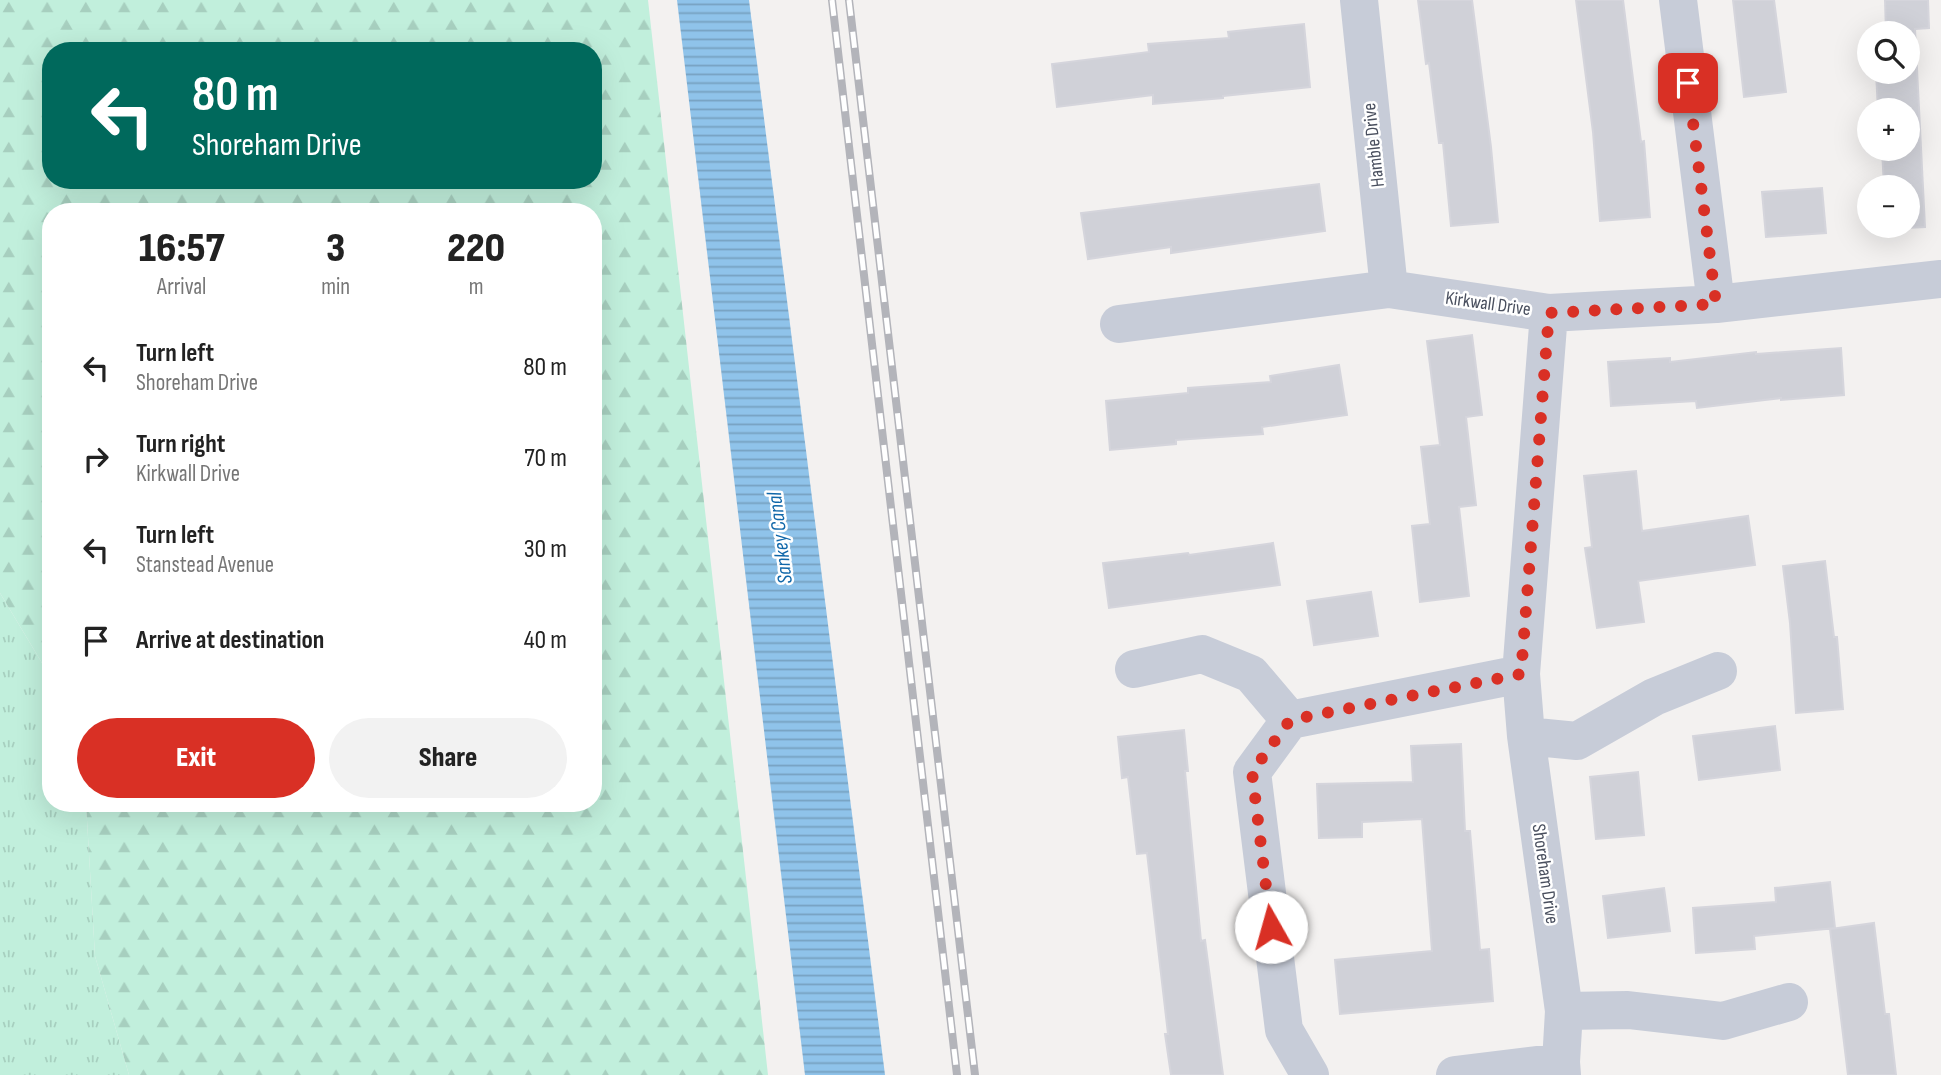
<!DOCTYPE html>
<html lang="en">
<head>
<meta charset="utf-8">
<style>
	body { margin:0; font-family:"Sofia Sans Condensed",sans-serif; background:#f2f2f2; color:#222; height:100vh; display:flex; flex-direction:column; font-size:26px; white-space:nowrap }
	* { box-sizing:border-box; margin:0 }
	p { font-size:23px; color:#767676 }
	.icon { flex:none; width:38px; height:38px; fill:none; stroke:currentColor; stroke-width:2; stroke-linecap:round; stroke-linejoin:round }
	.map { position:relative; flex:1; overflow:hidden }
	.side { position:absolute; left:42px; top:203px; width:560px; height:609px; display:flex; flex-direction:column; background:#fff; border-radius:28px; box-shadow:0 7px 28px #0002 }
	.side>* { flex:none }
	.hud { position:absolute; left:42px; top:42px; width:560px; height:147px; border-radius:28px; box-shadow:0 7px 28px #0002; background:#00695c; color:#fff; overflow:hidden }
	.tools { position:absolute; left:1857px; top:21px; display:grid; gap:14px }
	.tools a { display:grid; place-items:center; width:63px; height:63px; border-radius:50%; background:#fff; box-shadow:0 7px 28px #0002; font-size:35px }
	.pin { position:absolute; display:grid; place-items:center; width:60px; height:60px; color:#fff; margin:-30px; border-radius:14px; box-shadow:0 4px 10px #0006 }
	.me { position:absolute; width:77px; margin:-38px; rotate:353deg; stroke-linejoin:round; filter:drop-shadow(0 0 5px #0008) }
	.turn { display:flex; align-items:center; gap:24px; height:147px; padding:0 35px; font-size:32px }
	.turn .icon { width:91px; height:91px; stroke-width:2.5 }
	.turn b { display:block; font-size:49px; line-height:60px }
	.eta { display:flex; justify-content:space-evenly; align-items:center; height:119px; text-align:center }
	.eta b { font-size:42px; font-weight:800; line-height:49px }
	.action { display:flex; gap:14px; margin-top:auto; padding:14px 35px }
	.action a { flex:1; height:80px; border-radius:42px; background:#d93025; color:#fff; font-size:28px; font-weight:800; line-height:80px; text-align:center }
	.action a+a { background:#f2f2f2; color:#222 }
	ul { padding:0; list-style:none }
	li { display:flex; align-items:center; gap:21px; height:91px; padding:0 35px }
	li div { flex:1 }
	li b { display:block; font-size:26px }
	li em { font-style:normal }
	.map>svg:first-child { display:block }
</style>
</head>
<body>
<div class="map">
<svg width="1941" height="1075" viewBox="0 0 1941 1075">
	<defs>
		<pattern id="grass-tufts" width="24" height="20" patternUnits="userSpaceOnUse" patternTransform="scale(1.75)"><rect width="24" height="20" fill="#c1efdc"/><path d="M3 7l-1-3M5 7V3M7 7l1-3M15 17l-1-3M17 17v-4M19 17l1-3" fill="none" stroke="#a7cfbf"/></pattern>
		<pattern id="forest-firs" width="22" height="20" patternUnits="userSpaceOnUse" patternTransform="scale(1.75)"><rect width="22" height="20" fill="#c1efdc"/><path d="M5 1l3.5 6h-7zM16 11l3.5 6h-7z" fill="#a7cfbf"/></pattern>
		<pattern id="water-rules" width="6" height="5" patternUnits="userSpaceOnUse" patternTransform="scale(1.75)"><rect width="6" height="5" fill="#8fc3ea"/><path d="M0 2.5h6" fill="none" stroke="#77a1c1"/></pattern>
	</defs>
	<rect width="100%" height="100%" fill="#f3f1f0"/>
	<!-- grass -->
	<path fill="url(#grass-tufts)" d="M0 593 51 678V803H86L95 956 129 1075H0Z"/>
	<!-- forest -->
	<path fill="url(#forest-firs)" fill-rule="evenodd" d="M0 0H648L768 1075H129L95 956 86 803H593V212H51V678L0 593ZM51 51H593V180H51Z"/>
	<!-- water -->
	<path fill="url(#water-rules)" d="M677 0H749L885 1075H805Z"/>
	<!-- building -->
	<path fill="#d0d1d8" stroke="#d5d5dc" stroke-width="2" d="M1418 0H1472L1491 147 1498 222 1451 226 1443 143H1439L1429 63 1426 64Z
		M1576 0H1623L1641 142 1644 141 1650 217 1600 221 1593 132Z
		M1733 0H1774L1786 92 1744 97Z
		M1885 0H1928L1929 28 1915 29 1925 227 1886 229V226H1908V187H1884L1882 149H1908V110H1878L1876 72H1908V33H1886Z
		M1304 24 1310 87 1223 96V98L1153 104V95L1057 107 1052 64 1149 52 1148 44 1229 38 1228 32Z
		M1319 184 1325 231 1171 253V247L1088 259 1081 213Z
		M1822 188 1826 233 1766 237 1762 192Z
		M1472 335 1482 415 1466 417 1476 505 1459 507 1469 596 1420 602 1412 526 1430 524 1421 447 1440 445 1427 341Z
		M1841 348 1844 395 1781 400V398L1697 408 1696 401 1611 406 1608 362 1670 358V362L1756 352V354Z
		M1339 365 1347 415 1262 427 1263 434 1176 440V444L1110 450 1106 401 1188 393V388L1271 382 1270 376Z
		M1636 471 1642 531 1748 516 1755 565 1638 581 1644 622 1597 628 1585 548 1592 547 1584 476Z
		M1273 543 1280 585 1109 608 1103 563 1188 553 1189 555Z
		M1825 561 1834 637H1837L1843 709 1796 713 1790 623 1783 566Z
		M1371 592 1378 636 1314 645 1307 601Z
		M1775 726 1780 770 1699 780 1693 736Z
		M1184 730 1188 771H1185L1201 941 1205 940 1223 1075H1171L1165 1034H1168L1147 853 1137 854 1128 777 1122 778 1118 737Z
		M1461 744 1465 831H1470L1480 950 1489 949 1493 1001 1340 1014 1335 960 1432 951 1422 819 1362 822V837L1319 838 1317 784 1413 782 1411 746Z
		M1638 772 1644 835 1596 839 1590 777Z
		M1830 882 1835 928 1754 936 1755 949 1696 953 1693 908 1776 902 1775 888Z
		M1664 888 1670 931 1608 938 1603 896Z
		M1874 923 1885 1014H1889L1896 1075H1848L1830 929Z"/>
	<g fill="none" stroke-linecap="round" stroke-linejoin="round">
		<!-- minor -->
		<path stroke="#c7ccd8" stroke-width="38" d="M1359 0 1389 289
			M1678 0 1716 304
			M1549 313 1521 674 1526 736 1564 1011 1561 1062 1562 1075
			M1119 324 1389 289 1549 313 1716 304 1941 279
			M1134 669 1202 654 1251 674 1290 720
			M1526 736 1577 741 1654 697 1718 671
			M1564 1011 1628 1010 1723 1021 1789 1002
			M1310 1075 1284 1030 1252 772 1290 720 1521 674
			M1455 1075 1561 1062"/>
		<defs>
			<path id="rail" d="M832 0 957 1075
				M849 0 975 1075"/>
		</defs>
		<!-- rail casing -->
		<use href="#rail" stroke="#b3b4ba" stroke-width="8"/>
		<!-- rail -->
		<use href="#rail" stroke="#fff" stroke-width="5" stroke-dasharray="16" stroke-linecap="butt"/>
	</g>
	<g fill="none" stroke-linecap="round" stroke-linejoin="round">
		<!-- route -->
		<path stroke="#d93025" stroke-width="12" stroke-dasharray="0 21.6" d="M1271 927 1252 772 1290 720 1521 674 1549 313 1716 304 1688 83"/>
	</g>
	<g text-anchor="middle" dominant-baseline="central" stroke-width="5" stroke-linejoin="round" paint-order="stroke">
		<!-- street labels -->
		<g font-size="19" fill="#494f5e" stroke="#fff">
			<text transform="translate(1374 145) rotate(-96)">Hamble Drive</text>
			<text transform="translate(1488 304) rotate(8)">Kirkwall Drive</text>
			<text transform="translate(1545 874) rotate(82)">Shoreham Drive</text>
		</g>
		<!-- water labels -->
		<g font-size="21" font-style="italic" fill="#1067a9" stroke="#fff">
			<text transform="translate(780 538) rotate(-97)">Sankey Canal</text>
		</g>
	</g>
</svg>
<div class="tools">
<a><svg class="icon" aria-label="search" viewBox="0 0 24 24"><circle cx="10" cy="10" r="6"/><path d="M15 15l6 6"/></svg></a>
<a>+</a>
<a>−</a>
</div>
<div class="pin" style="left:1688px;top:83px;background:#d93025"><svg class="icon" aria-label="arrive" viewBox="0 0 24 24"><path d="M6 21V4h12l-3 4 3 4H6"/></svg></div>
<svg class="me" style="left:1271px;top:927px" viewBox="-20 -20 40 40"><circle r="19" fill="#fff"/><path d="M0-13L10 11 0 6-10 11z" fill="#d93025"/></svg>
<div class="hud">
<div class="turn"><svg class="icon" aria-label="left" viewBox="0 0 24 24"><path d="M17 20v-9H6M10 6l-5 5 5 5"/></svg><div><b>80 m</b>Shoreham Drive</div></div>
</div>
<section class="side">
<div class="eta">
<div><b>16:57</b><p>Arrival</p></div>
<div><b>3</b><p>min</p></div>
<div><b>220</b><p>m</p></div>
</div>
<ul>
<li><svg class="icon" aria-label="left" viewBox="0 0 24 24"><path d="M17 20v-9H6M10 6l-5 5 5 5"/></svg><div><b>Turn left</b><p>Shoreham Drive</p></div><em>80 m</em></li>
<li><svg class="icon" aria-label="right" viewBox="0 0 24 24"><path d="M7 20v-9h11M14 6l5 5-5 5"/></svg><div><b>Turn right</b><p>Kirkwall Drive</p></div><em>70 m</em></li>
<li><svg class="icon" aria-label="left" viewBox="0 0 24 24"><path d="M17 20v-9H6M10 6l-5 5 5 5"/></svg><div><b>Turn left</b><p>Stanstead Avenue</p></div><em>30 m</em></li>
<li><svg class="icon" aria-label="arrive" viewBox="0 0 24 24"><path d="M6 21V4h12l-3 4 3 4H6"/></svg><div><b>Arrive at destination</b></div><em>40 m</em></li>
</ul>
<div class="action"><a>Exit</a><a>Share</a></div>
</section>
</div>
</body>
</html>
